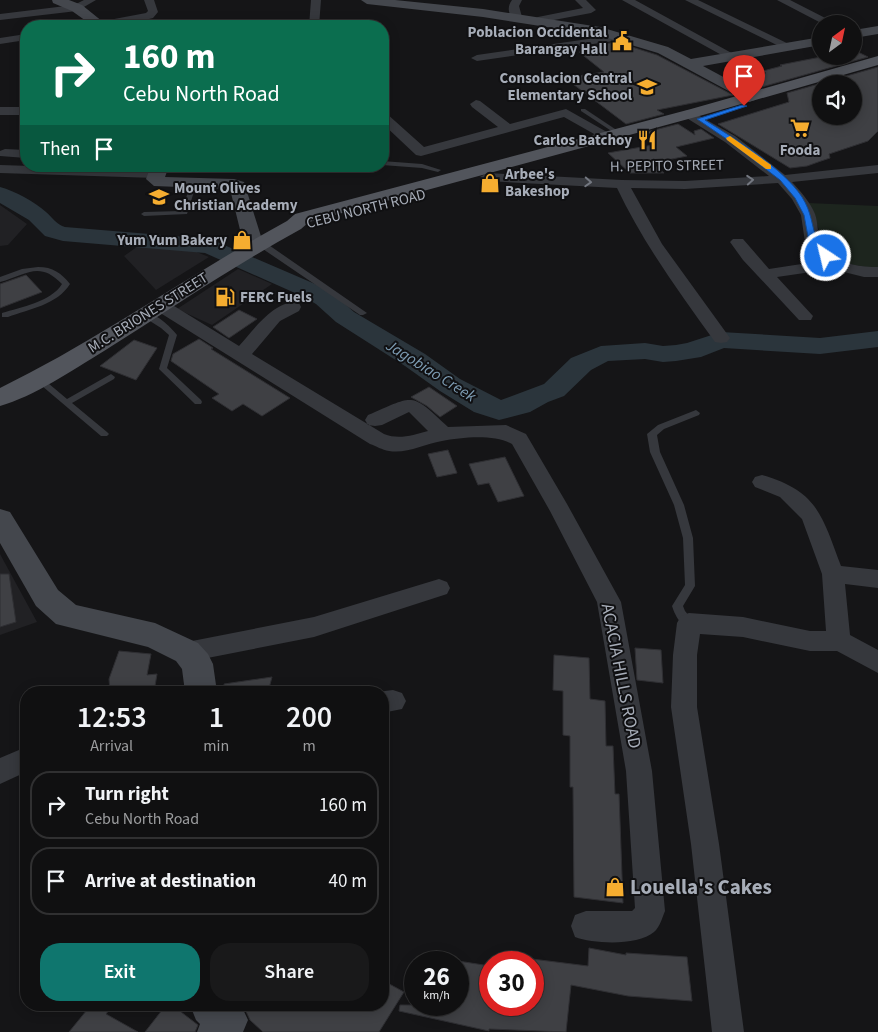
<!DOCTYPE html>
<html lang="en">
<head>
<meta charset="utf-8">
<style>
	body { margin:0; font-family:"Source Sans 3",sans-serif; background:#19191a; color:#f1f3f6; height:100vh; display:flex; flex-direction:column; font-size:19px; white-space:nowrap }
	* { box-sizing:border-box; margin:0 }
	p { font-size:16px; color:#9c9d9f }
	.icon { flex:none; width:28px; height:28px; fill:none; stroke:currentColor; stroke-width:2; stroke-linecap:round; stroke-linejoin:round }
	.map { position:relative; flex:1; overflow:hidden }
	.details { position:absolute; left:20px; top:686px; width:369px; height:325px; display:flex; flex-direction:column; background:#101011; border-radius:20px; box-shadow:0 2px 12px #0003,0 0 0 1px #303031 }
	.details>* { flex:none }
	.hud { position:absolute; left:20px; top:20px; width:369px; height:152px; border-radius:20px; box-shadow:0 2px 12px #0003,0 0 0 1px #303031; background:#0b6e4f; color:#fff; overflow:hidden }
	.needle { width:32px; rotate:33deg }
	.controls { position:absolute; left:812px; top:15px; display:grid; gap:10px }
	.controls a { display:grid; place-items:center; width:50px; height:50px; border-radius:50%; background:#101011; box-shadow:0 2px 12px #0003,0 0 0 1px #303031; font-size:25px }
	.speed { position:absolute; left:404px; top:951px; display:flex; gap:10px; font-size:25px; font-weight:700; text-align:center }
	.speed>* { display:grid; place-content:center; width:65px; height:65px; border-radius:50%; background:#101011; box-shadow:0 2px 12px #0003,0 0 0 1px #303031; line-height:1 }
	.speed small { font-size:12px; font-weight:400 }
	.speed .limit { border:8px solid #d22; background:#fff; color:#111 }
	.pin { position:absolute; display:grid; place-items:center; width:42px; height:42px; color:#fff; margin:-51px -21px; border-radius:50% 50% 50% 0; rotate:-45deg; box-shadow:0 0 5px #0007 }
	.pin .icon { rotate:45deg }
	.me { position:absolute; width:55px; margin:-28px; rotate:325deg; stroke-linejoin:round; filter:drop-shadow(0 0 4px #0008) }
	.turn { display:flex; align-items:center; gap:18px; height:105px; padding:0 20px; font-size:22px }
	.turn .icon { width:65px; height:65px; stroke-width:2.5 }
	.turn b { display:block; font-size:35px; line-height:42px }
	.then { display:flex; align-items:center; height:48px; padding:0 20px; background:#0003; gap:10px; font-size:19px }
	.eta { display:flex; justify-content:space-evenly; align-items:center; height:85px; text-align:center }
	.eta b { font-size:30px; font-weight:600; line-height:35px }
	.button { display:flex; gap:10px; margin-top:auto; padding:10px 20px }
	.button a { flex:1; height:58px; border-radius:20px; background:#0f766e; color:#fff; font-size:20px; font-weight:600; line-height:58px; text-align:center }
	.button a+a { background:#19191a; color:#f1f3f6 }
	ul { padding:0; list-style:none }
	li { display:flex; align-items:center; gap:15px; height:68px; margin:0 10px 8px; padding:0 10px; border:2px solid #303031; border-radius:20px }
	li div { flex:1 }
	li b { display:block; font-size:19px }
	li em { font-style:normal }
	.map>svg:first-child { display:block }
</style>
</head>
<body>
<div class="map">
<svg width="878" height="1032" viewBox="0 0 878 1032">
	<rect width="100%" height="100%" fill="#151517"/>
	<!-- built -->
	<path fill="#212124" d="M0 205 27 224 8 245 0 246Z
		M144 242 194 251 209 257 156 290 124 256Z
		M238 269 272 284 212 325 177 309Z
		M0 554 37 622 0 635Z"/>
	<!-- green -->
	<path fill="#1d251e" d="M808 203 878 206V269L837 262 829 254Z"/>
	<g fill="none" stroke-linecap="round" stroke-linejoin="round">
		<!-- river -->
		<path fill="#2b353c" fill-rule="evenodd" d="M0 187C15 191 35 202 46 212 52 217 57 225 65 227L210 239 322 287 334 294 354 312 425 354 460 379 501 400 544 384 571 358 601 346 645 343 663 346 676 345 687 343 721 332 820 338 878 331V347L820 354 724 348 701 357 676 361 663 362 645 359 608 361 591 370 564 396 548 402 530 412 499 420 474 412 440 391 405 366 336 322 316 304 304 297 205 253 63 241 45 236 29 220 0 203Z"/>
	</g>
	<!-- building -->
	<path fill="#3f4044" stroke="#2f2f33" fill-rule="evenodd" d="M616 42 657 55 733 95 657 110 664 114 626 124 565 78 604 72 579 52 589 50 585 47Z
		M854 50 868 57 751 90 737 82 762 76 759 74 766 73 763 71 782 66 780 65 826 56H854Z
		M878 67V131L868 141 829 154 830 158 821 161 807 166 790 168 718 124 789 102 787 93ZM821 84H854V116H821Z
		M678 124 695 135 694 131 701 129 714 138 676 147 687 156 652 163 664 173H630L608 153 653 145 639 134Z
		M26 275 42 292 0 308V284Z
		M239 310 257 319 229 338 213 327Z
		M199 339 213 348 211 349 290 398 262 416 243 404 232 411 212 398 219 394 171 361 173 354Z
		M134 340 157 348 136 380 100 366Z
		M429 387 457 406 440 417 427 406 411 397Z
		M448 450 457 473 437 477 428 454Z
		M505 457 524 496 498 502 489 483 478 485 469 464Z
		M0 574H9L16 622 0 627Z
		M635 648 661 650 663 683 637 680Z
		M119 651 151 654 147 675 157 674 154 692H110L109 679Z
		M554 655 589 658 590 699 605 701 606 746H613L615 794H619L623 903 574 897 573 787H570V736L563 735V691L553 690Z
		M272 677 268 692H225L224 684Z
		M589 948 626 955V953L687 957 692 1001 628 996 571 985 566 1032 489 1029V1031L399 1011 400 1005H458V961L490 966V1005H532V959L588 966Z
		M382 980 404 992 379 1032H263L250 1020 243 1005H382Z
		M91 1005H113L106 1014 138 1032H69Z
		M166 1005H172L198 1025 195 1032H145Z"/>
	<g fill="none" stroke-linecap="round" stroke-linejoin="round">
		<!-- lane -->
		<path fill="#36383d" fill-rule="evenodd" d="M581 109H585L621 133 616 134 581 111Z
			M382 161 422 164 441 170 438 172 422 168 382 165Z
			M194 180 197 182 187 214 144 216 141 214 144 212 182 211 191 182Z
			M257 241H263L367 313 363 315H360L257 245Z
			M38 267C53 267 61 273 70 284 57 305 29 309 8 317H2V313C21 307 51 302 62 284 39 260 26 275 0 282V277L22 269Z
			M142 312C154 311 170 326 177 335L167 368 201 400 202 402 201 404H195L159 369 169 335 161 328 142 316Z
			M111 374 115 377 114 379 72 403 107 432 109 434 107 436H101L35 380 36 378H42L67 399Z
			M696 410 700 413 699 415 664 429 657 435 660 452 684 505 693 538 695 586 683 606 685 611 695 623 693 626C681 629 675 615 672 606L685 585 683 538 674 505 650 452 647 434 658 425Z"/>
		<!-- street -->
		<path fill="#36383d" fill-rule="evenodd" d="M84 0H96L77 11 0 20V14L74 5Z
			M144 0H154L158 12 153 18 149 19 109 26H88L93 23 146 13 148 11Z
			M311 0H321L319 26H309Z
			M512 0H522L519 6 522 17 521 19H513C508 13 507 7 512 0Z
			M575 0H586L596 10 591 13 538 23 533 20 538 17 583 8Z
			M622 0H635L737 56 735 58H727Z
			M685 0H698L795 47 789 50 785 49Z
			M777 0H790L837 24H823Z
			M26 34V40L0 44V38Z
			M623 34 628 37 627 39 477 61 471 58 477 55Z
			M476 100 480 101 510 124 566 109 614 136 613 139H603L564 117 421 156 416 155 382 123V112L386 113 424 147 498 127 472 107 470 104Z
			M0 107H26V115H0Z
			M689 110 735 136 785 175 878 165V173L792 182C801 192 810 202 815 214 818 222 817 233 821 241 831 263 856 267 878 267V277H864L832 269 777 277 813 316 811 320H799L743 260 730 242 733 239H743L769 269 821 261 805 242 801 215 792 199 778 183 685 189 631 188 662 244 730 338 727 342 721 343 715 342C679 292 643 243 617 188L487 181 480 177 487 173 622 180 685 181 769 176 725 142 685 117 683 114 685 111Z
			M5 149 26 150V158L0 156V151Z
			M0 165 156 170 163 174 156 178 0 173Z
			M160 300 166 301 239 346C253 331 275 298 299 303L301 307 299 311 280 321 252 354 384 434C399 440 413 435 428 431L409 412 382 425 375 426 368 425 365 420 368 415C415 395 410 391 448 427L506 425 526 434 567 504 621 602 652 771 665 911C662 918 660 927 654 932 638 946 594 944 575 937L571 926 575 915 586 911H632L635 908 626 771 597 602 550 511 512 444C495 434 462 437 442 441 424 444 407 454 389 451 382 450 376 446 370 444L154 309 152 305 154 301Z
			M762 475C818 491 822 516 841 566L878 570V588L845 584 850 635 878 650V673L837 651H810L743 637 700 634 697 655V707L719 844 744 1032H712L691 844 671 707 673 655 677 623 681 616 689 613 743 617 810 631H826L822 574 802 519 780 497 755 487 752 482 755 477Z
			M439 579 447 582 450 588 447 594 314 637 187 662 178 659 175 652 178 645 187 642 314 617Z
			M393 690 402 693 406 701 402 709 382 713V692H377Z
			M26 747V772L0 784V758Z"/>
		<!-- secondary -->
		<path fill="#44474d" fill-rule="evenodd" d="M52 0H69L82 5 108 26H93L72 11 53 3Z
			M361 0H395L483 9 600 27 668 47 691 59 821 37V45L703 66 755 94 757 97 755 100 749 102 658 53 598 35 483 17 367 4Z
			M878 26V34L854 38V30Z
			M151 166H169L165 177 234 179 244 182 264 246 261 250 254 252 247 250 244 246 230 189 154 186 146 179Z
			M0 509 10 512 58 590 76 605 155 623 198 643 208 654 213 664 217 692H185L182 669 176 661 148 647 56 624 36 606 0 543Z
			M190 1005H241L248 1020 243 1032H197L200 1024 196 1020Z"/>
		<!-- primary -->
		<path fill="#52555c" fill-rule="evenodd" d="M878 56V65L703 115 309 222 301 229C233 266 169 310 104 351 74 369 33 397 0 406V388C100 339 190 274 287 221L295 214 691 109Z"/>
	</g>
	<!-- one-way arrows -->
	<defs><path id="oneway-chevron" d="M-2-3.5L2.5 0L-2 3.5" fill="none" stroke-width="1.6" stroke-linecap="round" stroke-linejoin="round" transform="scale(1.25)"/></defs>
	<g stroke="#747881">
		<use href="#oneway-chevron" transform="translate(750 180) rotate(-4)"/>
		<use href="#oneway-chevron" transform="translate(588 182) rotate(3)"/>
	</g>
	<!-- route -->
	<path fill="#1a73e8" stroke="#114b97" d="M742 105 747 106 705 120C735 139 783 168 802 197 812 213 811 224 817 240 819 245 825 250 829 255V258H823L809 242 804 215 795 198 780 180 728 140 697 119Z"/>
	<!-- slow -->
	<path fill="#f59e0b" d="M730 136 771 165V169H766L727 140 726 138Z"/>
	<!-- icons -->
	<defs>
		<symbol id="civic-bare" viewBox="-9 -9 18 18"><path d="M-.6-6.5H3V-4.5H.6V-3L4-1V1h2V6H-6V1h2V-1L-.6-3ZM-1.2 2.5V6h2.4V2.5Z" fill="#f5ad30" stroke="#101012" stroke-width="2.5" paint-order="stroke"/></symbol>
		<symbol id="school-bare" viewBox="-9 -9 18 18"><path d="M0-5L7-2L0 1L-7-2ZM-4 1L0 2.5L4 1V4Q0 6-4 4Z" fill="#f5ad30" stroke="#101012" stroke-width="2.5" paint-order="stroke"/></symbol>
		<symbol id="supermarket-bare" viewBox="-9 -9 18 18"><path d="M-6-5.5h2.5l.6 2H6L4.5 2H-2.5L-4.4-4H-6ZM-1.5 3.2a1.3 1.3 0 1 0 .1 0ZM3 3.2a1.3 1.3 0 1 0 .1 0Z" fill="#f5ad30" stroke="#101012" stroke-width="2.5" paint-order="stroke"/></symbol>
		<symbol id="restaurant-bare" viewBox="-9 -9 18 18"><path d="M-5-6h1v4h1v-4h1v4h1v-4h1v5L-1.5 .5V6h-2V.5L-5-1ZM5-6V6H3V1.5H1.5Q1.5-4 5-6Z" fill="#f5ad30" stroke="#101012" stroke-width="2.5" paint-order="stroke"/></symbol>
		<symbol id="shop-bare" viewBox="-9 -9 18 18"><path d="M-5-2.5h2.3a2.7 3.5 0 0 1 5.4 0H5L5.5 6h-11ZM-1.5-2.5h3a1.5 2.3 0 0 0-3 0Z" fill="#f5ad30" stroke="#101012" stroke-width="2.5" paint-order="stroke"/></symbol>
		<symbol id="fuel-bare" viewBox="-9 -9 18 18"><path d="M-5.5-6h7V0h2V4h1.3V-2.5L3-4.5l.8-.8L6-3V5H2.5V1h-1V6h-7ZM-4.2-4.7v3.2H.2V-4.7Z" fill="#f5ad30" stroke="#101012" stroke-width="2.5" paint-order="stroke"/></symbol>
	</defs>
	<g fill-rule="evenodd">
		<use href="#civic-bare" x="608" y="27" width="28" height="28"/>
		<use href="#school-bare" x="633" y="73" width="28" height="28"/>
		<use href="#supermarket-bare" x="786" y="114" width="28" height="28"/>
		<use href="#restaurant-bare" x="633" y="126" width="28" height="28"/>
		<use href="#shop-bare" x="476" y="169" width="28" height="28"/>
		<use href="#school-bare" x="145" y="183" width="28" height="28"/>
		<use href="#shop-bare" x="228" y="226" width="28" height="28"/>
		<use href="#fuel-bare" x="211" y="283" width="28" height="28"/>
		<use href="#shop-bare" x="601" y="873" width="28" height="28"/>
	</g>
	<g text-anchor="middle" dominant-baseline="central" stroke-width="4" stroke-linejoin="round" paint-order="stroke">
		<!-- far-poi labels -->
		<g font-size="15" font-weight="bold" fill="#a7adb8" stroke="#101012" text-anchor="end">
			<text x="607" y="32">Poblacion Occidental<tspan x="607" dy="17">Barangay Hall</tspan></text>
			<text x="632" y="78">Consolacion Central<tspan x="632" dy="17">Elementary School</tspan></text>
			<text x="632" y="140">Carlos Batchoy</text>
			<text x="800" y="150" text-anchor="middle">Fooda</text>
			<text x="505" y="174" text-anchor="start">Arbee's<tspan x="505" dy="17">Bakeshop</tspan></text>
			<text x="174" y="188" text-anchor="start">Mount Olives<tspan x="174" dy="17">Christian Academy</tspan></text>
			<text x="227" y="240">Yum Yum Bakery</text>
			<text x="240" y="297" text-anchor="start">FERC Fuels</text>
		</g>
		<!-- far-street labels -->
		<g font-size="15" fill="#a7adb8" stroke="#101012">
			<text transform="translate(667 166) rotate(-1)">H. PEPITO STREET</text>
			<text transform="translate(366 209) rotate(-14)">CEBU NORTH ROAD</text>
			<text transform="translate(148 313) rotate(-32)">M.C. BRIONES STREET</text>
		</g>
		<!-- far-water labels -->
		<g font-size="16" font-style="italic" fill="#7d9cb3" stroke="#101012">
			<text transform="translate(431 371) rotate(32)">Jagobiao Creek</text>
		</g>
		<!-- street labels -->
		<g font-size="18" fill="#a7adb8" stroke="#101012">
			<text transform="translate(621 676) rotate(79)">ACACIA HILLS ROAD</text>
		</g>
		<!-- near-poi labels -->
		<g font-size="21" font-weight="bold" fill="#a7adb8" stroke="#101012" text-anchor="start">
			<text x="630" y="887">Louella's Cakes</text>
		</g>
	</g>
</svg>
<div class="controls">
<a><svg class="needle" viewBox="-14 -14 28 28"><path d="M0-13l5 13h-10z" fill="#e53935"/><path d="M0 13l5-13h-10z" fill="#9c9d9f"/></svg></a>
<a><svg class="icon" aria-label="sound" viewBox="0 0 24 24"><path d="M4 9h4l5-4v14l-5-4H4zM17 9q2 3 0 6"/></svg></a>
</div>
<div class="speed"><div>26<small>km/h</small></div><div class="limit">30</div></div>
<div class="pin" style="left:744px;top:106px;background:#d93025"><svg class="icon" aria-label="arrive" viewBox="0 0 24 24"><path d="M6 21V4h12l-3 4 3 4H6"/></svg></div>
<svg class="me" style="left:826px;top:256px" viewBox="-20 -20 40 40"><circle r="17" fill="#1a73e8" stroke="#fff" stroke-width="3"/><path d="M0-11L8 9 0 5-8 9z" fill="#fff"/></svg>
<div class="hud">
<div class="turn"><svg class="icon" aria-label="right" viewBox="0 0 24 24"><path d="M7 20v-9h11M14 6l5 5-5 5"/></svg><div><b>160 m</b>Cebu North Road</div></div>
<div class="then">Then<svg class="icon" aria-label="arrive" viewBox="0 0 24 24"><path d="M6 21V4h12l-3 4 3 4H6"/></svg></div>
</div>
<section class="details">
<div class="eta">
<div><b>12:53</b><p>Arrival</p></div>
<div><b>1</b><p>min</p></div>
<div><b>200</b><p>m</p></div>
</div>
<ul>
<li><svg class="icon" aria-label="right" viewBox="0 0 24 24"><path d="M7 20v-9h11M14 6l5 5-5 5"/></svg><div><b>Turn right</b><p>Cebu North Road</p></div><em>160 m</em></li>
<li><svg class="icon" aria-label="arrive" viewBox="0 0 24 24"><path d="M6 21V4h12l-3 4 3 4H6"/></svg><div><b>Arrive at destination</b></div><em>40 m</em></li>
</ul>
<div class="button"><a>Exit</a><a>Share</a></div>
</section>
</div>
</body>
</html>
